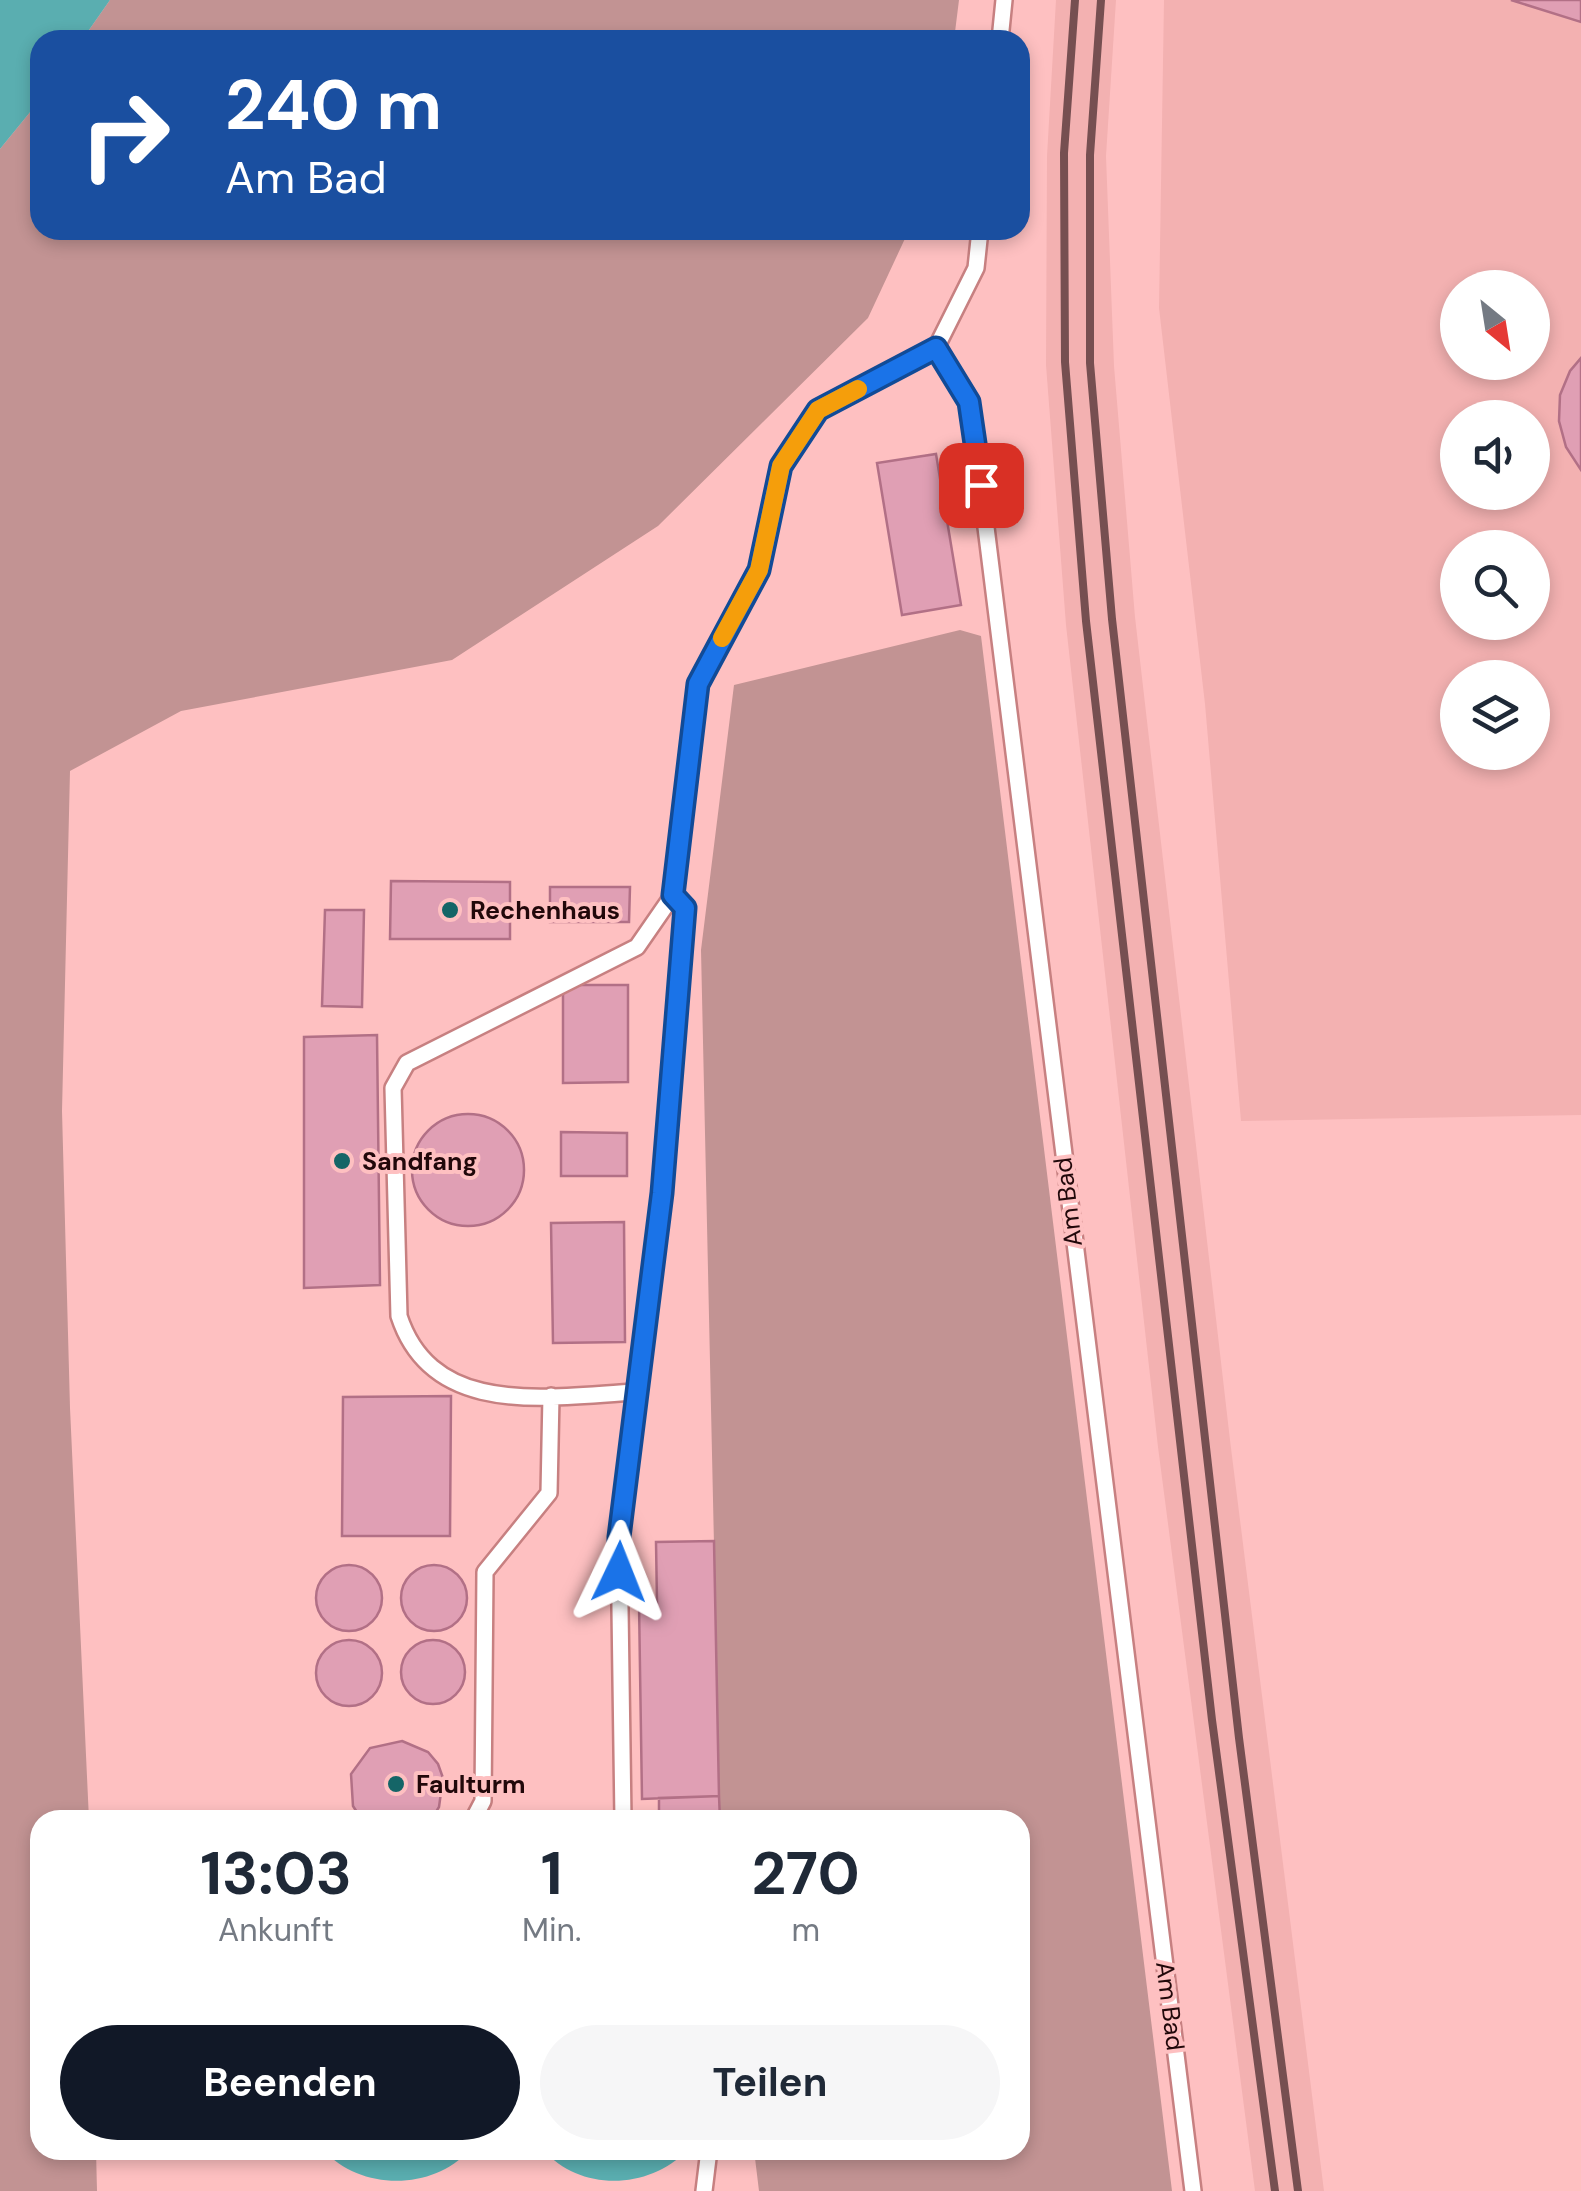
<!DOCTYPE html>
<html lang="de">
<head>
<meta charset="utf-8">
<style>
	body { margin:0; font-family:"DM Sans",sans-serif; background:#f6f6f7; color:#1f2937; height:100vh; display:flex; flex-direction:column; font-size:38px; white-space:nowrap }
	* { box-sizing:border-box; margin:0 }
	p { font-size:32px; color:#747a83 }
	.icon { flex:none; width:55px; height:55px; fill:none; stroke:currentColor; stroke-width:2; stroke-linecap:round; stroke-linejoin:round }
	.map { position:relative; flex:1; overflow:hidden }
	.details { position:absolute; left:30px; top:1810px; width:1000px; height:350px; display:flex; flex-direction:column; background:#fff; border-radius:30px; box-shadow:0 5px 15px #0003 }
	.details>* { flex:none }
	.guide { position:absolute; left:30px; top:30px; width:1000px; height:210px; border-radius:30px; box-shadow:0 5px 15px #0003; background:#1a4fa0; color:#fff; overflow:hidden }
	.needle { width:65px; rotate:150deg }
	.tools { position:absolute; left:1440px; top:270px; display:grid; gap:20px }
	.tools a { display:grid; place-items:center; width:110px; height:110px; border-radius:50%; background:#fff; box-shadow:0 5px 15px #0003; font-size:50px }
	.pin { position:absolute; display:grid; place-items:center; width:85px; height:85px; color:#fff; margin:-42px; border-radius:20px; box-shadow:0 5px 15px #0006 }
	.me { position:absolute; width:110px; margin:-55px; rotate:2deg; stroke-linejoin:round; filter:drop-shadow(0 0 8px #0008) }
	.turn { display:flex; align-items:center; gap:35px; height:210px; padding:0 30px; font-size:45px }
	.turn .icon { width:130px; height:130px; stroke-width:2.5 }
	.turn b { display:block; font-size:70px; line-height:85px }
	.eta { display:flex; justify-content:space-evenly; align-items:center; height:170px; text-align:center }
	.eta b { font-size:60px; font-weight:700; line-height:70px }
	.action { display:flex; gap:20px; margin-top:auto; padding:20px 30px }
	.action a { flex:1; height:115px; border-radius:60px; background:#111827; color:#fff; font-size:40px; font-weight:700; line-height:115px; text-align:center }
	.action a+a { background:#f6f6f7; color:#1f2937 }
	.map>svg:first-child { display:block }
</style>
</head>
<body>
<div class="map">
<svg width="1581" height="2191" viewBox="0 0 1581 2191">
	<rect width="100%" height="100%" fill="#fec0c1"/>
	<!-- built -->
	<path fill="#f3b1b1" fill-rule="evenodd" d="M1056 0H1116L1106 156 1114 366 1135 617 1230 1440 1324 2191H1255L1158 1447 1066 625 1046 365 1047 156Z
		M1164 0H1581V1115L1241 1121 1205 704 1159 308ZM1458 288H1532V362H1458ZM1458 418H1532V492H1458ZM1458 548H1532V622H1458ZM1458 678H1532V752H1458Z"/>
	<!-- green -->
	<path fill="#c29393" d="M110 0H959L954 40H82Z
		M40 100V230H909L868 318 658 526 452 660 181 711 70 771 62 1111 70 1408 89 1820H40V2150H96L97 2191H0V149Z
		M960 630 981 636 1172 2191H759L754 2150H1020V1820H720L701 950 734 685Z"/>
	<!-- water -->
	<path fill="#5aaeb0" d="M0 0H110L82 40H40V100L0 149Z
		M324 2150H469C434 2191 359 2191 324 2150Z
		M544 2150H687C649 2191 578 2191 544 2150Z"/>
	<!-- building -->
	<path fill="#e09fb4" stroke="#b27086" stroke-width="2.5" d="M1511 0H1581V22Z
		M1581 358V470L1566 447 1559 421 1560 395 1570 371Z
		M936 454 961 605 902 615 877 463Z
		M391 881 510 882V939H390Z
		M550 887H630L629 922H550Z
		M325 910H364L362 1007 322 1006Z
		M563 985H628V1082L563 1083Z
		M377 1035 380 1285 304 1288V1037Z
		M412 1170a56 56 0 1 1 112 0a56 56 0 1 1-112 0Z
		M561 1132 627 1133V1176H561Z
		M624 1222 625 1342 553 1343 551 1223Z
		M451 1396 450 1536H342L343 1397Z
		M714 1541 719 1796 642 1799 639 1603H657L656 1542Z
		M316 1598a33 33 0 1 1 66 0a33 33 0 1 1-66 0Z
		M401 1598a33 33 0 1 1 66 0a33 33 0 1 1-66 0Z
		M401 1672a32 32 0 1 1 64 0a32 32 0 1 1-64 0Z
		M316 1673a33 33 0 1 1 66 0a33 33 0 1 1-66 0Z
		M402 1741 428 1752 438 1764 443 1778 439 1807 431 1820H362L353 1806 351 1774 370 1748Z
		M719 1796 720 1820H659V1798Z"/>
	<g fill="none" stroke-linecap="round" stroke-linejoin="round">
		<defs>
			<path id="lane" d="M1000 40 1004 0
				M936 348 969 402 976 447 1193 2191
				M936 348 976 268 980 230
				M673 895 685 908 662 1193 637 1392C551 1396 433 1420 399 1316L393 1088 407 1063 637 947 673 895 698 684 759 570 781 466 818 410 936 348
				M473 1820 483 1801 485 1572 549 1493 551 1396
				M623 1820 619 1537 637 1392
				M704 2191 709 2150"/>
		</defs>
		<!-- lane casing -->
		<use href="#lane" stroke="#c78081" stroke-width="20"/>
		<!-- lane -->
		<use href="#lane" stroke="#fff" stroke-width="15"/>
		<!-- rail -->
		<path stroke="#764f51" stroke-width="8" d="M1075 0 1064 153 1065 362 1086 621 1212 1720 1275 2191
			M1101 0 1090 155V363L1112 619 1239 1738 1298 2191"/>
	</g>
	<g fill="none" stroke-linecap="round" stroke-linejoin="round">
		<defs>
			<path id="route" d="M619 1572V1537L662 1193 685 908 673 895 698 684 759 570 781 466 818 410 936 348 969 402 981 485"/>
		</defs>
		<!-- route casing -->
		<use href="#route" stroke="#114b97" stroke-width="25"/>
		<!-- route -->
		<use href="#route" stroke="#1a73e8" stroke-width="18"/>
		<!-- slow -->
		<path stroke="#f59e0b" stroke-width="18" d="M722 638 759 570 781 466 818 410 858 389"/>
	</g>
	<!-- markers -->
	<g fill="#156567" stroke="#fec0c1" stroke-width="4">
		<circle cx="450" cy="910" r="10"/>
		<circle cx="342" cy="1161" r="10"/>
		<circle cx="396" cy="1784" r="10"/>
	</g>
	<g text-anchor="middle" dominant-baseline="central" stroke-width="8" stroke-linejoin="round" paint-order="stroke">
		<!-- poi labels -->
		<g font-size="25" font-weight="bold" fill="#21080a" stroke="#fec0c1" text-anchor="start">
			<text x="470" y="910">Rechenhaus</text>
			<text x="362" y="1161">Sandfang</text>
			<text x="416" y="1784">Faulturm</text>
		</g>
		<!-- street labels -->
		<g font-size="25" fill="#21080a" stroke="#fec0c1">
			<text transform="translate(1068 1202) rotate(-97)">Am Bad</text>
			<text transform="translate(1170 2006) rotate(83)">Am Bad</text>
		</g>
	</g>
</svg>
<div class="tools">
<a><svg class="needle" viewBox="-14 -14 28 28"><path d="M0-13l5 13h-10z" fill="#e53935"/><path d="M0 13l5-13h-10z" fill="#747a83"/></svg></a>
<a><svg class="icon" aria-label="sound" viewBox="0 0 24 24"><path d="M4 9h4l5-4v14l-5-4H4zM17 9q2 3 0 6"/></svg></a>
<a><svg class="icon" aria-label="search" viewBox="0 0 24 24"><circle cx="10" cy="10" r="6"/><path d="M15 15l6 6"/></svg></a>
<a><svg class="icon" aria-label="layers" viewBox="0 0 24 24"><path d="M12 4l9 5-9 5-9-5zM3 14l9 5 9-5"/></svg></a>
</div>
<div class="pin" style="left:981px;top:485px;background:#d93025"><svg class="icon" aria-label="arrive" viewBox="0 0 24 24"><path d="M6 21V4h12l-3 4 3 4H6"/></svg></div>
<svg class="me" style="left:619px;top:1572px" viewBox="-20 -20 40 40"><path d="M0-17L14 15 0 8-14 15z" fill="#1a73e8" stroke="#fff" stroke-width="4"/></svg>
<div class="guide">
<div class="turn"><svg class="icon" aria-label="right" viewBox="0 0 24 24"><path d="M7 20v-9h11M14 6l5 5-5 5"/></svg><div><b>240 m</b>Am Bad</div></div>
</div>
<section class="details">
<div class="eta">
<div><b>13:03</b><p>Ankunft</p></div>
<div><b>1</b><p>Min.</p></div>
<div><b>270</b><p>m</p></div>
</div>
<div class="action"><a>Beenden</a><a>Teilen</a></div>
</section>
</div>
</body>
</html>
